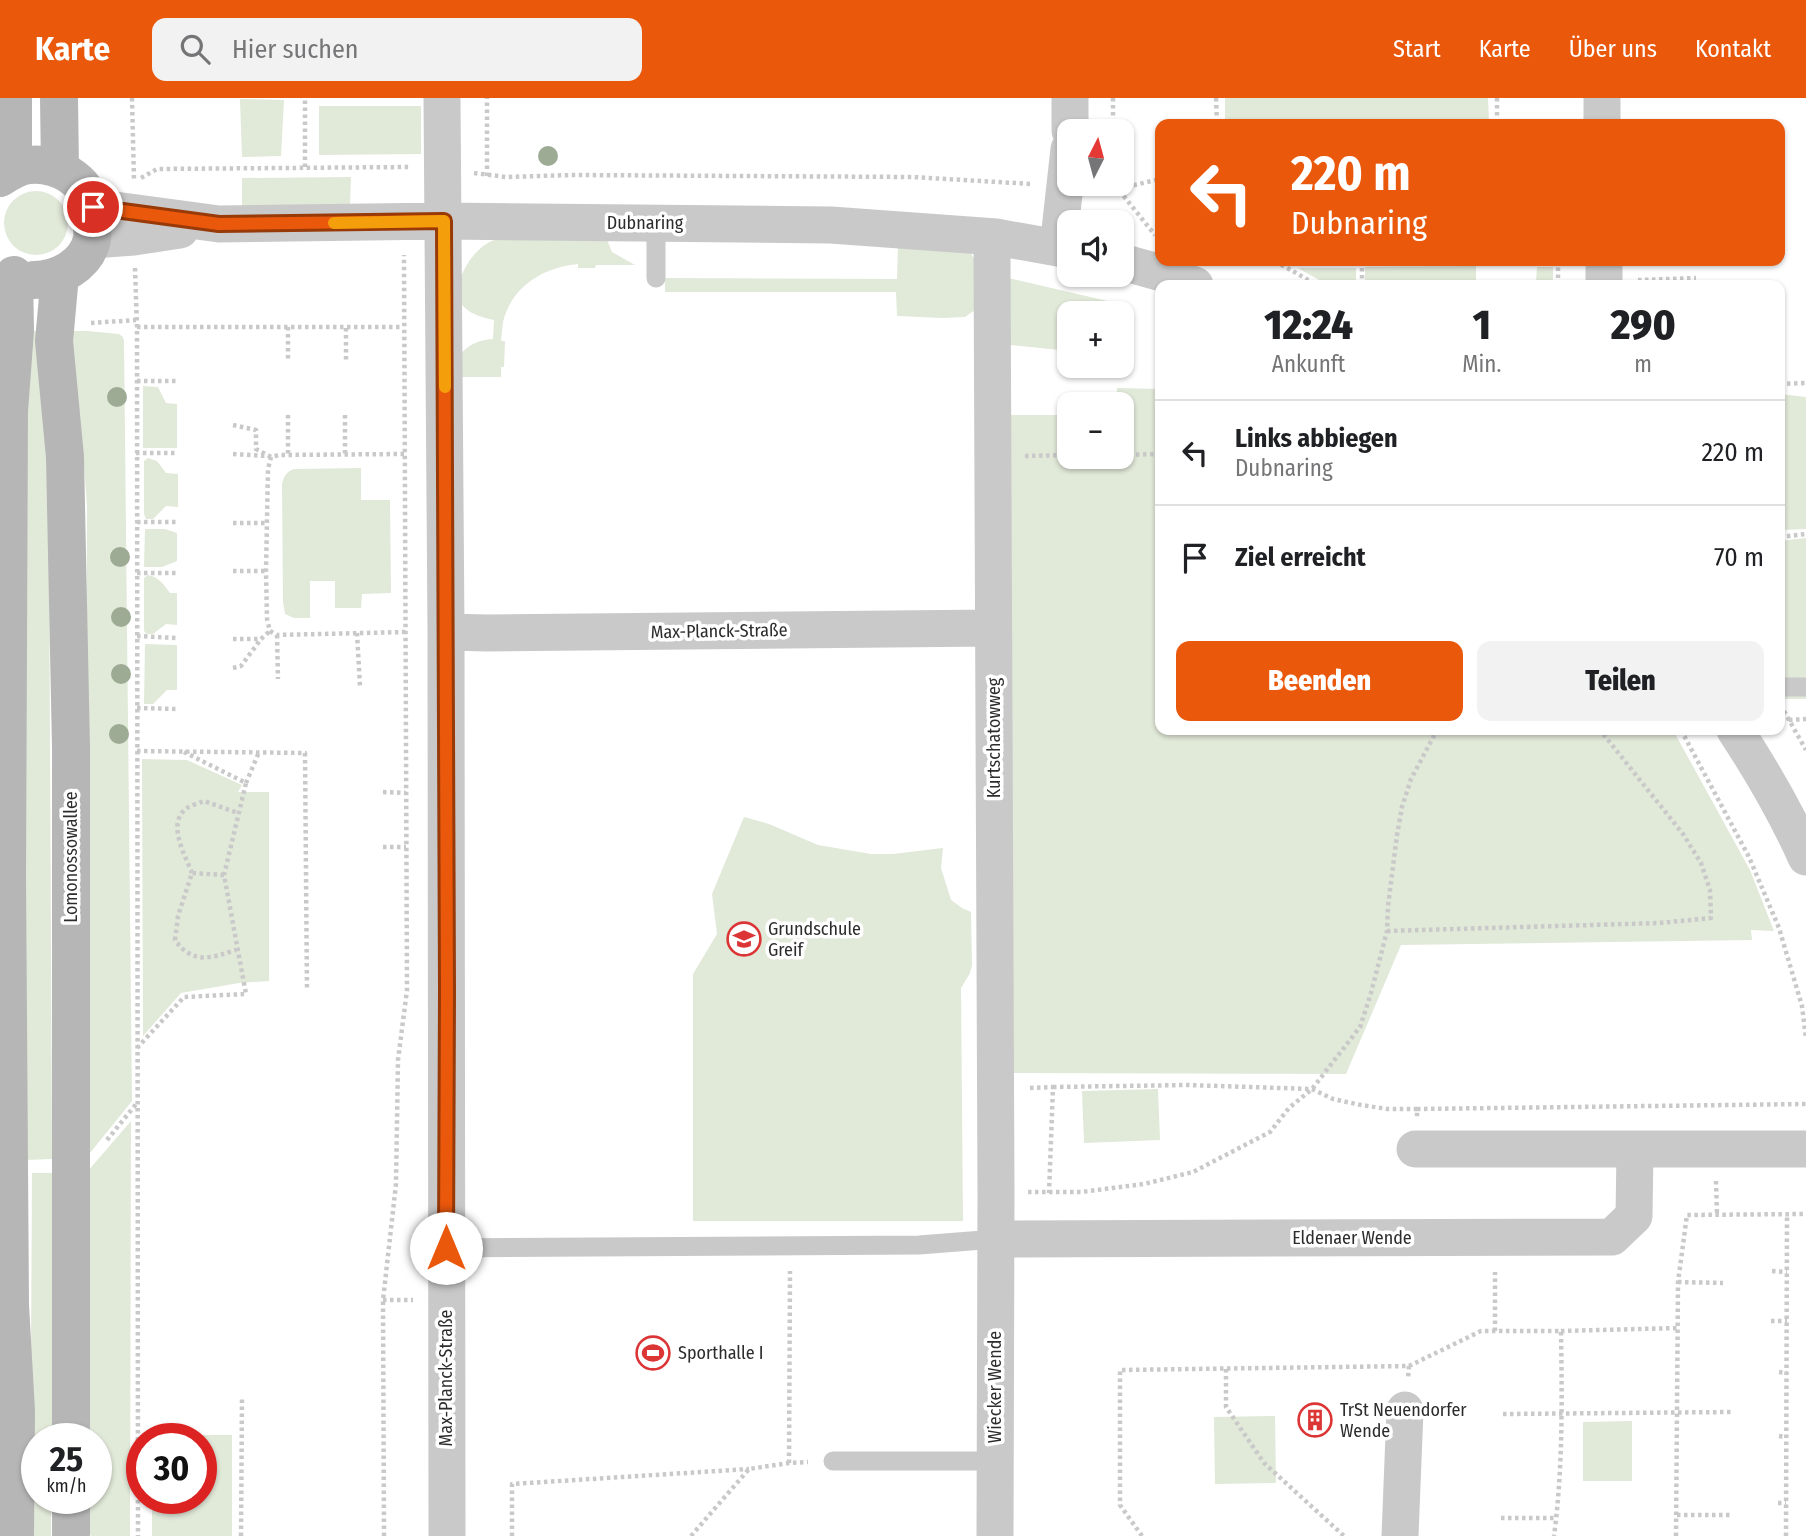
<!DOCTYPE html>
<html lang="de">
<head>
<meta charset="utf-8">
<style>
	body { margin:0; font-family:"Fira Sans Condensed",sans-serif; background:#f2f2f2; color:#202124; height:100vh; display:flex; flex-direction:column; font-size:26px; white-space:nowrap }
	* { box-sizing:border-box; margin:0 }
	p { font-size:23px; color:#757577 }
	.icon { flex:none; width:38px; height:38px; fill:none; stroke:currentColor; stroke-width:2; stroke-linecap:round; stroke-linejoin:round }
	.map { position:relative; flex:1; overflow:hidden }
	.drawer { position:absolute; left:1155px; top:182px; width:630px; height:455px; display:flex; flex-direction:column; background:#fff; border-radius:14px; box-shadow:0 2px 5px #0004 }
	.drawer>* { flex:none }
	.guide { position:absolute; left:1155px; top:21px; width:630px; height:147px; border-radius:14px; box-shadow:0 2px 5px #0004; background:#ea580c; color:#fff; overflow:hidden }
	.needle { width:46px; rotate:6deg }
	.tools { position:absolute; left:1057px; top:21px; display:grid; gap:14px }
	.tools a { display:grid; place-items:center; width:77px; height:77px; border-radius:14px; background:#fff; box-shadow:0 2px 5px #0004; font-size:35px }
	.speed { position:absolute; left:21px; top:1325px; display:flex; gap:14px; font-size:35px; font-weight:700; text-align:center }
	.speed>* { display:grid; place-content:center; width:91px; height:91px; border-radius:50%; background:#fff; box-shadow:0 2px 5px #0004; line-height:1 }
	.speed small { font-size:18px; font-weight:400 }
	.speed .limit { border:10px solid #d22; background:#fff; color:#111 }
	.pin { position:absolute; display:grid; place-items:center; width:60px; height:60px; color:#fff; margin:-30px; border:4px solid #fff; border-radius:50%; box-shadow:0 2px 7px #0007 }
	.me { position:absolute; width:77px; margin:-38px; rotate:0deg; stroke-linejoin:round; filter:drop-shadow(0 0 5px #0008) }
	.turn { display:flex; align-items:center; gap:24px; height:147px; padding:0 21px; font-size:32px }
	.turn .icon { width:91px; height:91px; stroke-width:2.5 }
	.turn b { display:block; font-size:49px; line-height:60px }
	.eta { display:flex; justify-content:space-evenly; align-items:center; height:119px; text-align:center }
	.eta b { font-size:42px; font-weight:800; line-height:49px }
	.primary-button { display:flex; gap:14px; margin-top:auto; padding:14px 21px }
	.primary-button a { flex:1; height:80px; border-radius:14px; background:#ea580c; color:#fff; font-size:28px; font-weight:800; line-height:80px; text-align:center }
	.primary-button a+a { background:#f2f2f2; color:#202124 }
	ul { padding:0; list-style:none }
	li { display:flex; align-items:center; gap:21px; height:105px; padding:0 21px; border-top:2px solid #e0e0e0 }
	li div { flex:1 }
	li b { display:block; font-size:26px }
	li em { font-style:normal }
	header { display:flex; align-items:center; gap:42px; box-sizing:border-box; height:98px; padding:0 35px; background:#ea580c; color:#fff }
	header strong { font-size:33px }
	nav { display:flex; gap:38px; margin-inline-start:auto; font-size:24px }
	.search { width:490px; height:63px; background:#f2f2f2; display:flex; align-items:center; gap:18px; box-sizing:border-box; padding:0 24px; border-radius:14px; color:#757577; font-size:26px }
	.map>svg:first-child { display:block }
</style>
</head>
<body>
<header>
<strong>Karte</strong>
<div class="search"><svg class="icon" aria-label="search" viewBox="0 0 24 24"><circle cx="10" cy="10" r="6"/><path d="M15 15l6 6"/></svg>Hier suchen</div>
<nav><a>Start</a><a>Karte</a><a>Über uns</a><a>Kontakt</a></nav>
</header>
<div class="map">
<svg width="1806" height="1438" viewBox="0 0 1806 1438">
	<rect width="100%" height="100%" fill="#fff"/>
	<!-- green -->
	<path fill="#e1e9d9" d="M1225 0H1488L1489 26H1225Z
		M240 1 284 2 281 58 242 59Z
		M319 8H421V56L319 57Z
		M351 79 350 107 242 108V80Z
		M4 125a32 32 0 1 1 64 0a32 32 0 1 1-64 0Z
		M495 142H607L612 154 635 167H596L595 170H578V166C545 169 514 187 504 220 502 227 502 235 501 243H505L504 269H501V279H461L459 258C469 246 478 242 493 241L494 222C484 220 472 217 464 209 446 190 474 147 495 142Z
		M898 147 969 153 978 166V210L965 219 942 220 897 218 896 194H665V180L897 181Z
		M1476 168V184H1536L1537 169H1553V187H1365V169Z
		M1298 170H1356V187H1328Z
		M1008 180 1129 208 1122 219V215H1069V253L1010 247Z
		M26 233H48L52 1061 25 1062Z
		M66 233H87L119 236 123 239 124 244 132 1003 86 1060 87 408 82 340Z
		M143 288 158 289 166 305 177 306V350H143Z
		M1117 290 1160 291V632H1673L1750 772 1774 833 1751 832 1752 842 1401 847 1346 976 1010 975 1006 317H1069V359H1122V306H1116Z
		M1780 296 1806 299V431L1780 432Z
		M148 360 157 363 166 375 178 376V409L166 408 153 421H146L144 416V363Z
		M361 370V402H390L391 495 362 496 361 510H335V483H310V520H294L285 516 283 504 282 386C284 378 286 374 294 371Z
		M145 431H165L177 435V463L162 469H144Z
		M1806 440V601H1784L1780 596V443Z
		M148 477C159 479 164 487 170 495H177V527L166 526 153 536H147L144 533V480Z
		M145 546 177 547V592H167L153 606H144Z
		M142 661 187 662 242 687 238 694H269V883L239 885 181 895 143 938Z
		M744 719 769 726 818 747 871 756H893L943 750 941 770 951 802 962 810 971 814 972 867 970 875 961 890 963 1123H693V876L717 836 712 796Z
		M1158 991 1160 1042 1084 1045 1082 993Z
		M131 1023 130 1438H91L87 1431V1400H96V1340H87V1074Z
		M32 1075H52V1340H37V1400H51V1438H30Z
		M1275 1318 1276 1385 1215 1386 1214 1319Z
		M1632 1323V1383H1583V1324Z
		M152 1337H232V1438H152V1400H201V1340H152Z"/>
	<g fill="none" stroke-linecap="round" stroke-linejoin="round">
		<!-- path -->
		<path stroke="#c9c9c9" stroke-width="4.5" stroke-dasharray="3.5 3.5" stroke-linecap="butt" d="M132 0 134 82
			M1113 0V33
			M1216 0 1217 26
			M1497 0V26
			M305 69V2
			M474 75 506 79 573 77 912 79 1032 86
			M487 78V0
			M141 80 157 71 410 69
			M1118 86V91L1155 137
			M1099 92 1118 91 1160 81
			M1275 163 1317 187
			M1362 163V187
			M135 170 137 229 138 1438
			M1638 182 1696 180
			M1558 187V163
			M91 225 136 222
			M137 229H403
			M288 229V262
			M346 230V262
			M137 283H178
			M1780 286 1806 285
			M288 317V357
			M345 317V356
			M233 327 256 332V351L271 359
			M136 355H178
			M233 356 267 358
			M404 356 279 357 271 359 268 371 266 473 267 521 270 533 277 537 406 534
			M1122 357 1160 356
			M1025 358 1069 357
			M137 424H178
			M233 425H267
			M1780 439 1806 436
			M233 473H266
			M137 475H178
			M357 535 360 588
			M277 537 278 581
			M137 538 177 540
			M233 541H261L270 533
			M233 570 241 568 261 541
			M137 610 177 611
			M1784 613 1806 652
			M1789 622 1806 621
			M1681 632 1749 759 1779 830 1802 908 1806 940
			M137 653 305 655 307 893
			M246 685 259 654
			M383 694 406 695
			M383 749H406
			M192 775C185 757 166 725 187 710 192 707 199 705 204 703L238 715
			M224 777 192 775 178 818 175 842C193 867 211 860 236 852
			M1387 833 1659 825 1711 820 1710 792 1701 765 1683 736 1600 632
			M137 950 184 899 246 896 224 777 246 685 184 654
			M1053 989 1187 987 1312 991 1333 1001 1361 1007 1388 1011H1417V1019
			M1030 990 1053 989 1049 1095
			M1417 1011 1806 1006
			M107 1042 137 1005
			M1716 1083 1717 1117
			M1028 1094H1081L1144 1086 1193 1074 1270 1034 1289 1010 1312 991 1360 929 1371 895 1387 833 1388 808 1397 737 1402 709 1411 681 1437 632
			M1772 1173 1787 1174
			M1678 1184 1723 1185
			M383 1202H413
			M1771 1223H1787
			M1495 1233V1174
			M1561 1233 1678 1230
			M1409 1268 1481 1233H1561C1562 1301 1563 1370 1554 1438
			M1226 1271V1309L1264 1365 1344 1438
			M1779 1274 1787 1275
			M1503 1316 1731 1314
			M1779 1338 1786 1339
			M789 1365 790 1173
			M1778 1405H1786
			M1677 1417H1730
			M1501 1420H1557
			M241 1438 242 1300
			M384 1438 383 1202 396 1086 398 962 407 892 404 157
			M512 1438V1386L749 1371
			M691 1438 749 1371 789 1365 808 1364
			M1142 1438 1120 1407V1272L1409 1268 1408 1281
			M1676 1438 1678 1184 1687 1117 1806 1116
			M1786 1438 1787 1116"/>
		<!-- lane -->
		<path stroke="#c9c9c9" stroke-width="19" d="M656 180V125
			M1780 589H1806
			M446 1150 919 1147 996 1141
			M833 1363H994"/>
		<!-- street -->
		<path stroke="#c9c9c9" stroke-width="37" d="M442 0 446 534 447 1438
			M1602 26V0
			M1070 33V0
			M93 109 219 126 444 123 831 127 996 139 1069 152
			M92 142 134 139 180 132
			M1058 150 1069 51
			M1604 163V187
			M1122 164 1165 176 1195 187
			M446 534 488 535 993 530
			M1735 632C1762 673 1786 714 1806 759
			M1415 1051H1806
			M996 1141 1612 1139 1634 1118 1635 1052
			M995 1438 996 1096 992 157 996 139
			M1400 1438 1405 1312"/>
		<!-- secondary -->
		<path stroke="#b6b6b6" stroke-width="38" d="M13 0V71
			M59 0 60 71
			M0 80C9 74 18 68 29 67 56 64 86 81 92 108 94 113 93 120 92 125 92 130 93 136 92 141 87 167 58 182 34 182
			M14 177 15 232 9 313 7 779 10 1207 16 1313 15 1438
			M60 177 54 243 65 359 71 650V1340
			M71 1400V1438"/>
	</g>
	<!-- trees -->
	<g fill="#9daa94">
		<circle cx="548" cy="58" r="10"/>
		<circle cx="117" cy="299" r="10"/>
		<circle cx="120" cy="459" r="10"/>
		<circle cx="121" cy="519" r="10"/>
		<circle cx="121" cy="576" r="10"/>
		<circle cx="119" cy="636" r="10"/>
	</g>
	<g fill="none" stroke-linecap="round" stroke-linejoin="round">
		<defs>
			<path id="route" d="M93 109 219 126 444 123 447 892 446 1150"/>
		</defs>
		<!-- route casing -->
		<use href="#route" stroke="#983908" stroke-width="18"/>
		<!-- route -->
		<use href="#route" stroke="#ea580c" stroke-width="12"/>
		<!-- slow -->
		<path stroke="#f59e0b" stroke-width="12" d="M334 125 444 123 445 289"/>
	</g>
	<!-- icons -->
	<defs>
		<symbol id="school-ring" viewBox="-11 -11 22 22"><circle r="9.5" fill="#fff" stroke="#dc3536" stroke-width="1.5"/><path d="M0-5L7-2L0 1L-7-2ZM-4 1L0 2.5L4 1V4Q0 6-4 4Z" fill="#dc3536"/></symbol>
		<symbol id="stadium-ring" viewBox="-11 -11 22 22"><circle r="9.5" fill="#fff" stroke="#dc3536" stroke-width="1.5"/><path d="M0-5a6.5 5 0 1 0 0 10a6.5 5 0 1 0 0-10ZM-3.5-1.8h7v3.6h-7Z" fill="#dc3536"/></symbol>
		<symbol id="building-ring" viewBox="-11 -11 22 22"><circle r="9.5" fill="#fff" stroke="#dc3536" stroke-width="1.5"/><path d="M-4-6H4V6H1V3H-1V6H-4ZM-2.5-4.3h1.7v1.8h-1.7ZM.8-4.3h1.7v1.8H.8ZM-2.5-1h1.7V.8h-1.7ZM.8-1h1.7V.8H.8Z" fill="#dc3536"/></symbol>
	</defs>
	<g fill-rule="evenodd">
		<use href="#school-ring" x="725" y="822" width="38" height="38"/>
		<use href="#stadium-ring" x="634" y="1236" width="38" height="38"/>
		<use href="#building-ring" x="1296" y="1303" width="38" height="38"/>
	</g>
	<g text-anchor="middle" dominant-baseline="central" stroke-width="7" stroke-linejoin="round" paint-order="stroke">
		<!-- street labels -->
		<g font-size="18" fill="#2c2c2c" stroke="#fff">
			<text x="645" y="125">Dubnaring</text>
			<text transform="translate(719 533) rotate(-1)">Max-Planck-Straße</text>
			<text transform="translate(994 640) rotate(-90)">Kurtschatowweg</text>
			<text transform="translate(71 759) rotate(-90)">Lomonossowallee</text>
			<text x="1352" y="1140">Eldenaer Wende</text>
			<text transform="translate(446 1280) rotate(-90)">Max-Planck-Straße</text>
			<text transform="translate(995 1289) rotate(-90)">Wiecker Wende</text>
		</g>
		<!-- poi labels -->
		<g font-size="18" fill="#2c2c2c" stroke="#fff" text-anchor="start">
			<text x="768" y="831">Grundschule<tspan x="768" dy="21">Greif</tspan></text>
			<text x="678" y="1255">Sporthalle I</text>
			<text x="1340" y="1312">TrSt Neuendorfer<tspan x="1340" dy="21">Wende</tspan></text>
		</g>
	</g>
</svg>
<div class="tools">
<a><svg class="needle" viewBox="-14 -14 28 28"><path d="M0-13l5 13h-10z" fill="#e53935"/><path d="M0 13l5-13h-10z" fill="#757577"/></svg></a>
<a><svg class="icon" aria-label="sound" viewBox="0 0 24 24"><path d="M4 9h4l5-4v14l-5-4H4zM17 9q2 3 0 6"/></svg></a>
<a>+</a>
<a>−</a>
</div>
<div class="speed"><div>25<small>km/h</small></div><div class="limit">30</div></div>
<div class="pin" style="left:93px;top:109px;background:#d93025"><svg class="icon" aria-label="arrive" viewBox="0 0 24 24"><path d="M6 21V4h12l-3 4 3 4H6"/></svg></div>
<svg class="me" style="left:446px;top:1150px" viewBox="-20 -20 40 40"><circle r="19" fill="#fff"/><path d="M0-13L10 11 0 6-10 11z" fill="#ea580c"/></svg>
<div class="guide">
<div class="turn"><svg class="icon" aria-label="left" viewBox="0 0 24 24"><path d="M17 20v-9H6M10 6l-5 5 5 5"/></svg><div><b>220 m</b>Dubnaring</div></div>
</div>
<section class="drawer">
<div class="eta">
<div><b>12:24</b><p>Ankunft</p></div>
<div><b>1</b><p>Min.</p></div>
<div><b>290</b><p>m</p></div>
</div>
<ul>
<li><svg class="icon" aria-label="left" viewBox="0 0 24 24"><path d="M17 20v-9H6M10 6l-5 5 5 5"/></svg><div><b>Links abbiegen</b><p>Dubnaring</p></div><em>220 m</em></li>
<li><svg class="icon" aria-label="arrive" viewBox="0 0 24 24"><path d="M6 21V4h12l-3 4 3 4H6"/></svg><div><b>Ziel erreicht</b></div><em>70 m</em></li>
</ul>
<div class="primary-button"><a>Beenden</a><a>Teilen</a></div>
</section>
</div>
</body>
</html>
